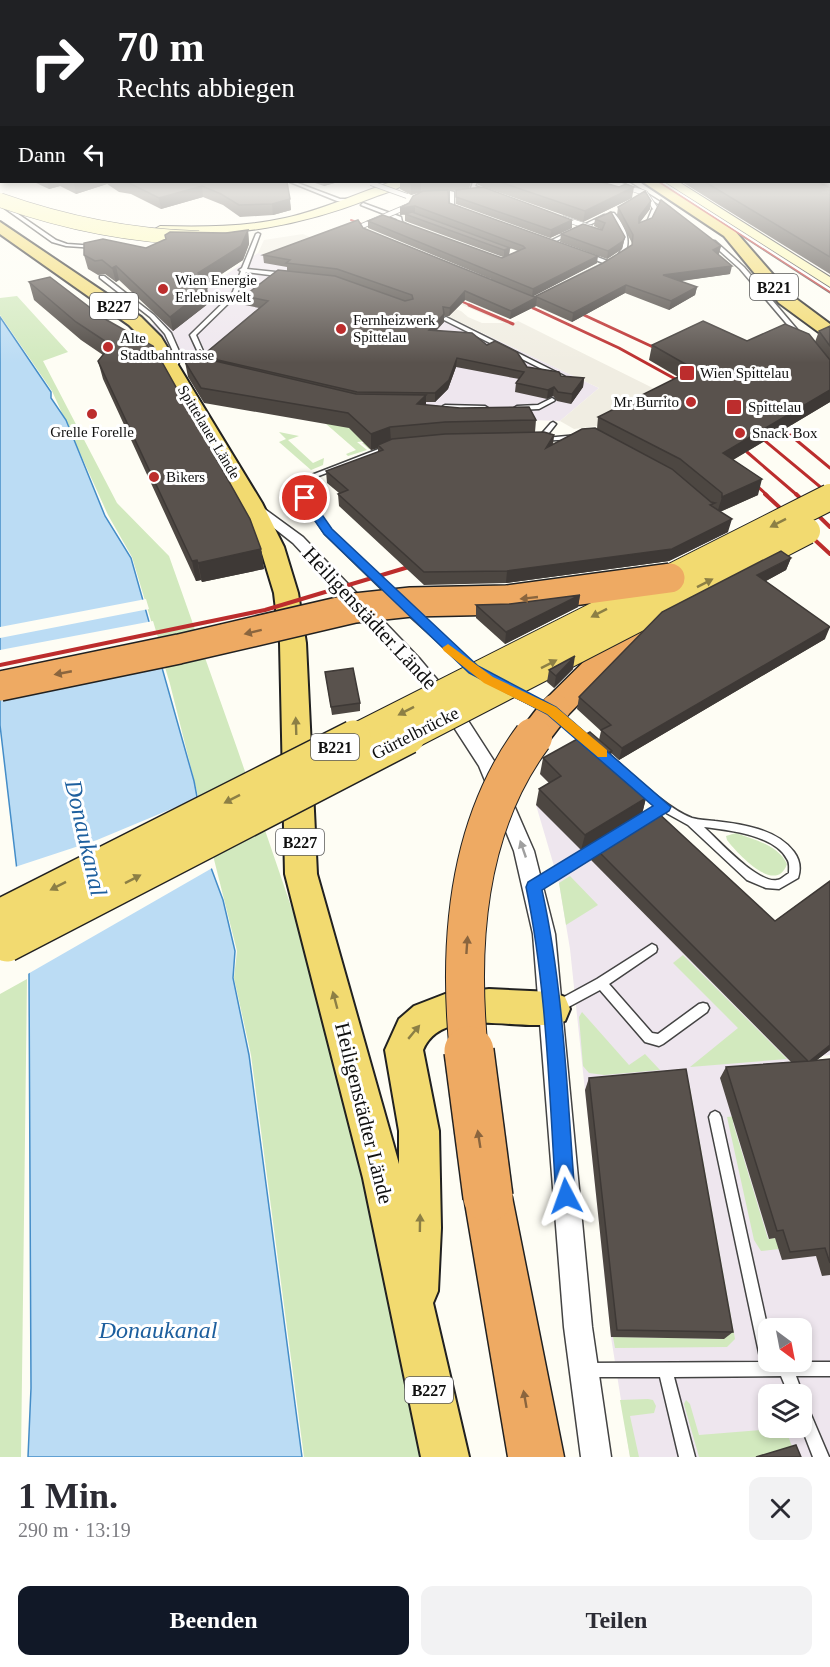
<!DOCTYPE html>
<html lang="de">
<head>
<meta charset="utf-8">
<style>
	body { margin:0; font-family:"Times New Roman",serif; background:#f2f2f3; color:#2b2b33; height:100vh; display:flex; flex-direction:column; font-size:22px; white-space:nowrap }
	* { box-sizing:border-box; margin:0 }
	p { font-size:20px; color:#7c7c81 }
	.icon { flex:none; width:33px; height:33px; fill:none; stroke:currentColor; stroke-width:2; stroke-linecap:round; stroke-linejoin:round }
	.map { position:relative; height:1457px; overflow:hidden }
	.details { display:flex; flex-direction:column; background:#fff; flex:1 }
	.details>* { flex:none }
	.banner { position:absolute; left:0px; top:0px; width:831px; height:183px; box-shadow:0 3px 9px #0003; background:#202124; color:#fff; overflow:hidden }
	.needle { width:39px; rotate:148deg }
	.fabs { position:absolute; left:758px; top:1318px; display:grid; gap:12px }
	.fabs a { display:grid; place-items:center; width:54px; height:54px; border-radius:12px; background:#fff; box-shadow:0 3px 9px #0003; font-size:30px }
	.pin { position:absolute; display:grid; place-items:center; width:51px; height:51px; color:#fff; margin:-26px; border:3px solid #fff; border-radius:50%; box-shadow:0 2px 6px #0007 }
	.me { position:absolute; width:66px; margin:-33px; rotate:356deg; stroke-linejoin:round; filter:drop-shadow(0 0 4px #0008) }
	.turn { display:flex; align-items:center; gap:21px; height:126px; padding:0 18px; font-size:27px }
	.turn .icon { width:78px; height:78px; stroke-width:2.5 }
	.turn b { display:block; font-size:42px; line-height:51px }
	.then { display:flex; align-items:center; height:57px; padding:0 18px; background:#0003; gap:12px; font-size:22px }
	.round { display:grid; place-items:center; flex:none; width:63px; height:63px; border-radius:12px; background:#f2f2f3 }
	.headline { display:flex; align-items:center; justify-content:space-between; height:102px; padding:0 18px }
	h1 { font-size:36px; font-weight:600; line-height:45px }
	.primary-button { display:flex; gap:12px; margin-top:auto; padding:12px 18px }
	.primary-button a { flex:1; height:69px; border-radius:12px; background:#111827; color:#fff; font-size:24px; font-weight:600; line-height:69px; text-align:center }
	.primary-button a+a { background:#f2f2f3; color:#2b2b33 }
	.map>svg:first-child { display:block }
</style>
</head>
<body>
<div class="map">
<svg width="830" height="1457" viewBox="0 0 830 1457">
	<rect width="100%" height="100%" fill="#fefdf4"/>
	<!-- industrial -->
	<path fill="#eee6ee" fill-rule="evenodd" d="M258 253 295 260 440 313 599 388 560 421 420 416 206 382 150 326Z
		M578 754 616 822 634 839 830 991V1055L788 1059 793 1072 830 1069V1457H630L611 1337 570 949 559 883 536 805 558 792 540 774ZM768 1329H801V1362H768ZM768 1395H801V1428H768Z"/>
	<!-- green -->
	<path fill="#d2e9be" d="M17 296 68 352 43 361 117 503 169 556 238 751 295 918 352 1132 423 1457H304L251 1055 234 978 237 951 170 684 132 557 108 515 52 391 0 315V298Z
		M325 423 350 427 384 444 369 449 362 443 369 441 357 442 367 450 348 456 346 454 356 450Z
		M279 432 299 436 288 440 313 463 324 458 323 465 311 470 279 442 286 439Z
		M736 833C755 840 778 845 787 864 776 896 737 853 727 840L726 836Z
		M570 876 598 905 566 925 559 883Z
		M683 955 787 1059 690 1067 738 1028 673 963Z
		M27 979 21 1457H0V994Z
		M582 1012 629 1065 645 1054 660 1070 604 1075 589 1073 583 1066 579 1017Z
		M679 1082H689L735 1339 727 1347 615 1348 613 1337 724 1339Z
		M738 1116 733 1123 768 1239 775 1238 779 1249 761 1251 754 1240 727 1117Z
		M648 1399 653 1400 656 1406 654 1413 630 1416 639 1457H630L620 1400Z
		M686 1400 690 1404 699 1435 785 1428 796 1457H699L684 1404Z"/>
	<!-- plaza -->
	<path fill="#f0ede2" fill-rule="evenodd" d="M303 234 511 324 518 321 675 399 605 425 574 429 560 421 599 388 440 313 295 260 258 253 264 240ZM435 293 504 323H482L468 317 461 311 445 305Z"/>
	<!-- water -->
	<path fill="#bbdcf4" stroke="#448dc8" stroke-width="1.5" d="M0 317 51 392V398L66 420 105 516 131 558 194 781 210 865 223 900 235 951 233 978 249 1055 302 1457H28L31 1388 29 973 0 725Z"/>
	<!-- pier -->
	<path fill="#fefdf4" d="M146 599 149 609 0 638V627Z
		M153 621 159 641 0 671V650Z
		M200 797 214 867 26 975 15 867 97 840Z"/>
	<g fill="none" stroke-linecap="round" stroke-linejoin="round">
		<defs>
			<path id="lane" d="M290 182H295L340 199H351L353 200 351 201H337Z
				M473 182H477L475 186 489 192 487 193 471 188Z
				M624 182H628L670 208 666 209Z
				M660 182H664L830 288V292Z
				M450 191 454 192V206L460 208V210L450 207Z
				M363 203 401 217 402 222 410 226 408 227 398 224 397 219 361 205Z
				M5 205 56 240 67 244 96 246 98 247 96 248 66 246 52 242 3 207Z
				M653 207 657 208C654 217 652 226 641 227V225L647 222Z
				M610 213H614C625 225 633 242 623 256L618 255C630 239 617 226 610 213Z
				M604 215 608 216 552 243 548 242Z
				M258 233 260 234 247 269 285 273 288 275 285 277 246 272 236 296 196 335 207 360 202 361 190 335 232 294 241 271 239 270 242 268 256 234Z
				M711 241H715L744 267 801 334V336H797L740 269 711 243Z
				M587 253 610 262 611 263 606 264 585 256 584 255Z
				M100 276H104L154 315 171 333 182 358 174 370 169 369 176 358 165 334 150 317 100 278Z
				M446 317 564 376 565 377 560 378 444 320V318Z
				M552 398 555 400 554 401 539 409 517 410 514 408 517 406 538 405Z
				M445 405 485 406 488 408 485 410 443 408V406Z
				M553 422 556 424 545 438 578 435 581 437 578 439 537 441V439L551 423Z
				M389 445 391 446V448L298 484 331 530 399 596 400 598 396 601 393 600 325 534 291 483Z
				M408 607 411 608 481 671 482 673 481 675H475L405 612 404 610Z
				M508 687 555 709 594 742 596 744 594 746H588L549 713 505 692 504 690 505 688Z
				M602 750 605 751C628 770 665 808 692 818 699 820 708 820 715 821 741 824 777 829 794 852 800 860 801 869 798 878L779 889 766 888 747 880 688 825 661 810 599 755 597 753 599 751ZM704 827C728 830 775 835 787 859 790 863 789 868 789 873 785 875 781 880 777 880 758 884 718 840 704 827Z
				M603 840 607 841 608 844 607 847 538 890 534 891 530 890 529 887 530 884Z
				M652 944 656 946 657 949 656 952 609 984 652 1033 658 1034 699 1004 703 1003 707 1004 709 1008 707 1012 663 1044 659 1046 645 1042 600 990 561 1011 557 1012 553 1011 551 1007 553 1003 597 979Z
				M715 1111 719 1113 721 1117 768 1330V1362H830V1376H796L803 1395 801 1400V1395H789L781 1376 674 1377 695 1457H679L660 1377H587L582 1375 580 1370 582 1365 587 1363 761 1362 709 1117 711 1113Z
				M801 1401 806 1403 829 1457H813L801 1426Z"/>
			<path id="street" d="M251 499 303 537 419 658 456 702 496 764 534 851 555 934 592 1327 611 1457H581L564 1327 533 934 514 851 479 766 444 712 407 666 293 543 246 506 244 503Z"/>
			<path id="secondary" d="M391 182H407C399 190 381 194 369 199 300 226 234 237 160 234L153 230 160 226C202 227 244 227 285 218 322 210 356 194 391 182Z
				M665 182H679L830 277V287Z"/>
			<path id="primary" d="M643 182H659L734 230 791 295 830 324V337L824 336 779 303 724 236Z
				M0 222 141 317 161 337 262 503 284 547 298 593 306 643 317 874 399 1164V1131L385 1050 399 1019 414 1006 445 994 489 989 552 992 565 997 570 1009 565 1021C527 1036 443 1001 423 1050L439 1131 441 1228 438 1291 433 1303 469 1457H421L363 1178 285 874 280 643 274 593 260 547 240 503 148 344 129 325 0 234Z"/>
			<path id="highway" d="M653 600 663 603 668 610 663 617 566 717 555 721 544 717 539 709 544 701 643 603Z
				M488 1173 505 1180 512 1197 564 1457H508L464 1197 471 1180Z"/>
		</defs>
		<!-- lane casing -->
		<use href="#lane" stroke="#434343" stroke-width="3"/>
		<!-- street casing -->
		<use href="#street" stroke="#434343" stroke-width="3"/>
		<!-- secondary casing -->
		<use href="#secondary" stroke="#323232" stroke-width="2"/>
		<!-- primary casing -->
		<use href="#primary" stroke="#212121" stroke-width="4"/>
		<!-- highway casing -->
		<use href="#highway" stroke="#212121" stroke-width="3"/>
		<!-- lane -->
		<use href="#lane" fill="#fff" fill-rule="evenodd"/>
		<!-- street -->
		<use href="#street" fill="#fff" fill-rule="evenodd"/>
		<!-- secondary -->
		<use href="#secondary" fill="#fbf7b2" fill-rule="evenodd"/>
		<!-- primary -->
		<use href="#primary" fill="#f2da70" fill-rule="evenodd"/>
		<!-- highway -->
		<use href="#highway" fill="#eeaa63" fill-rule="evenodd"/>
		<!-- tram -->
		<path stroke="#bc2d2d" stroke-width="1.5" d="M659 182 830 292"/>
		<!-- rail-far2 -->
		<path stroke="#bc2d2d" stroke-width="2" d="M351 220 364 225
			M447 295 472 306"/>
		<!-- rail-far1 -->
		<path stroke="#bc2d2d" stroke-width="3" d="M469 305 513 324
			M533 308 619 348 688 386
			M571 309 666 353
			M772 420 830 468
			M752 430 830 495
			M747 452 797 495
			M747 477 767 495"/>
		<!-- rail -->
		<path stroke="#bc2d2d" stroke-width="4" d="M765 494 830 554
			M796 494 830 527
			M0 665 265 610 422 563"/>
		<defs>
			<path id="lane-bridge" d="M611 182 645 193 655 208
				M371 183 407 196
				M562 218 592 228
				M362 226 406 207"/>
			<path id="secondary-bridge" d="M0 200C65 223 130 236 199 238"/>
			<path id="primary-bridge-far1" d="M351 739 830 497
				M405 739 807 531"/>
			<path id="primary-bridge" d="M0 916 354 737
				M7 945 408 737"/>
			<path id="highway-bridge-far2" d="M0 686 179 649 355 608 411 602 507 600 670 578
				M532 739 555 709"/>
			<path id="highway-bridge-far1" d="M469 1053C458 945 466 827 533 737"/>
			<path id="highway-bridge" d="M469 1051 488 1197"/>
		</defs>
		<!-- lane-bridge casing -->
		<use href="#lane-bridge" stroke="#434343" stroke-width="6" stroke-linecap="butt"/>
		<!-- secondary-bridge casing -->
		<use href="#secondary-bridge" stroke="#323232" stroke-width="15" stroke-linecap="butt"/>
		<!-- primary-bridge-far1 casing -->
		<use href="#primary-bridge-far1" stroke="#212121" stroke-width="28" stroke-linecap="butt"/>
		<!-- primary-bridge casing -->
		<use href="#primary-bridge" stroke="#212121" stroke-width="36" stroke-linecap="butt"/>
		<!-- highway-bridge-far2 casing -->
		<use href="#highway-bridge-far2" stroke="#212121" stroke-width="32" stroke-linecap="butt"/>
		<!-- highway-bridge-far1 casing -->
		<use href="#highway-bridge-far1" stroke="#212121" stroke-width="40" stroke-linecap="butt"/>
		<!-- highway-bridge casing -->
		<use href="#highway-bridge" stroke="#212121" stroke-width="52" stroke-linecap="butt"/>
		<!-- lane-bridge -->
		<use href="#lane-bridge" stroke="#fff" stroke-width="4.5"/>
		<!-- secondary-bridge -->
		<use href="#secondary-bridge" stroke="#fbf7b2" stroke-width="14"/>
		<!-- primary-bridge-far1 -->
		<use href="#primary-bridge-far1" stroke="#f2da70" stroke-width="26"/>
		<!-- primary-bridge -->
		<use href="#primary-bridge" stroke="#f2da70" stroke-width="33"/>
		<!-- highway-bridge-far2 -->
		<use href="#highway-bridge-far2" stroke="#eeaa63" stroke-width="29"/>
		<!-- highway-bridge-far1 -->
		<use href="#highway-bridge-far1" stroke="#eeaa63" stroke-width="38"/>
		<!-- highway-bridge -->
		<use href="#highway-bridge" stroke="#eeaa63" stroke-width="49"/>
	</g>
	<!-- wall -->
	<path fill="#4d4742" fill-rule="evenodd" d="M830 159V274L682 182H830Z
		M34 182H287L291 210 273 215 240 217 223 205 203 197 161 209 131 194 119 192 107 184 76 194 60 186 49 189Z
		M312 182H338L324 186Z
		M400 182H471L469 189 572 220V228L550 238 456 204V190H462L442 191 449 203 597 263 533 296 534 297 603 263 632 245V243L617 215 618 207 651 201 650 209 640 222 721 246 718 254 730 274 679 281 697 287 695 295 669 310 625 293 572 322 536 306 510 319 465 300 449 316H444V322L437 330 487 345 527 367 561 376 584 378 583 387 571 404 557 401 553 396 547 399 515 392 516 383 519 379 456 367 448 389 435 402H426V405L536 420 535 432 554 435 553 445 597 429 598 417 678 377 649 360 652 345 747 341 815 342 819 331 830 326V402L733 460 758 495 720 512 728 532 669 561 506 583 424 585 339 506 338 494 339 493 327 483 326 471 378 452V448L371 450 349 428 204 403 188 377 185 362 209 358 208 351 259 308 245 305 244 296 287 271V267L264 263 263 255 363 228 491 279 368 228V221L502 258 503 257 405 221V214L400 215 409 203 422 192 411 195 400 189ZM510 248 518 251 509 255Z
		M477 182H601L632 198 583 222 478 185Z
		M611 212 625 237 622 249 607 259 560 242 561 234 602 230 594 226 595 219Z
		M248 230 249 244 243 260 205 285 207 288 209 303 173 331 119 280 116 282 105 274 98 275 88 269 84 255 146 248Z
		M29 282 105 319 261 549 264 569 202 582 201 580 196 581 103 379 98 361 103 355 81 340 34 300Z
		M791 558 786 570 766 581 825 639 619 760 611 753 609 764 646 798 642 814 581 850 536 805 539 789 549 783 540 774 543 758 599 740 601 731 577 709 579 697Z
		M580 595 578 607 505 644 476 618V605L510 604Z
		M573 669 554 688 547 682 549 670Z
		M325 672 360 703V711L332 715Z
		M594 847 775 921 830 881V1050L817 1060 830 1059V1275L822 1276 816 1256 782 1260 775 1238 769 1239 720 1078 726 1067 791 1062 591 860Z
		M589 1078 733 1332 724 1339 611 1337 585 1090Z"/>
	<!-- shaded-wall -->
	<path fill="#3e3936" d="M0 162H2L1 174 0 170Z
		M47 182H58L60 186 49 189Z
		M78 182H107V184L76 194 74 183Z
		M324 182H338L324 186Z
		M419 182H421V192L411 195V184Z
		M202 186 203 197 161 209 159 198Z
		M634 187 632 198 583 222 585 211Z
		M290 199 291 210 273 215 272 204Z
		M651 201 650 209 638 225 639 217Z
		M415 206V213L400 215V208Z
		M572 220V228L550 238 551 230Z
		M248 230 249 244 243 260 201 287 198 273Z
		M625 237 622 249 607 259 608 251Z
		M721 246 719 254 711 258 713 250Z
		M510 248 509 255 504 258V250Z
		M598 256 597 263 532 297 533 289Z
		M116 266 119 280 116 282 112 268Z
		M732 266 730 274 661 284 663 275Z
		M626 285 625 293 572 322 573 313Z
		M697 287 695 295 669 310 671 301Z
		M207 288 209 303 173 331 170 317Z
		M465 291V300L449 316 450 308Z
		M537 297 536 306 510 319 511 311Z
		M444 314V322L429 338V330Z
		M457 358 456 367 448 389 435 402V393Z
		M584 378 583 387 571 404 572 394Z
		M554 387 553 396 547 399 548 390Z
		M830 390V402L719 468 723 453Z
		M426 395V410L417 404Z
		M390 427 391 443 378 445V448L371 450V434Z
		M554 435 552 447 546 448Z
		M762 479 758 495 717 513 722 497Z
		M732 519 728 532 669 561 506 583 507 571Z
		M261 549 264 569 202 582 198 563Z
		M791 558 786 570 753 588 757 575Z
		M197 560 201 580 196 581 192 561Z
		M580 595 578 607 505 644 506 632Z
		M830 627 825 639 619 760 622 748Z
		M575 656 573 669 554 688 556 676Z
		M612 751 608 767 602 757Z
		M646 798 642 814 581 850 585 835Z
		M830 1045V1050L802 1071 810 1061Z"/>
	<!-- building -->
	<path fill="#59524d" stroke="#3e3936" stroke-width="1.5" d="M120 182H287L290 199 272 204 239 205 221 194 202 186 159 198 129 183Z
		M406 182H419L411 184Z
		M500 182H601L619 187 626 184 634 187 585 211Z
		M705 182H819L830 188V257Z
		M483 187 572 220 551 230 456 197V190Z
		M448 190 449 203 598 256 533 289 368 221 383 215 502 258 525 248 523 246 415 206 400 208 409 203 413 196 423 191Z
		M645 191 651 201 639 217V223L652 218 661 200 721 246 713 250 732 266 663 275 697 287 671 301 626 285 573 313 537 297 511 311 465 291 450 308 443 307 444 314 429 330 472 333 487 345 495 341 517 352 527 367 559 372 561 376 584 378 572 394 558 392 554 387 548 390 516 383 524 372 457 358 449 380 435 393 357 392 218 360 208 351 268 301 244 296 278 270 335 276 405 301 413 299 412 295 337 269 286 263 290 260 263 255 358 220 363 228 534 297 603 263 632 245 633 235 618 207Z
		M412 212 510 248 504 250 405 214Z
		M611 212 625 237 623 241 608 251 561 234 583 224 602 230 605 223 595 219Z
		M248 230 241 246 198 273 207 288 170 317 116 266 112 268 102 260 95 261 84 255V243L103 239 146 248 166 239 165 235 170 232 226 233Z
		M50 277 105 319 153 346 250 519 261 549 198 563 197 560 192 561 98 361 111 345 76 322 29 282Z
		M703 321 747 341 785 324 809 334 830 360V390L723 453 762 479 722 497V493L680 459 598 417 694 369 652 345Z
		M830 326V346L819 331Z
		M200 350 211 360 356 394 426 395 417 404 460 408 529 407 536 420 445 422 390 427 371 434 348 413 201 388 185 362Z
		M595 428 672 469 711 502 715 503 710 505 732 519 672 549 507 571 424 572 338 494 348 490 326 471 383 450 378 445 392 439 445 434 544 432 554 435 546 448 582 429Z
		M781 551 791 558 757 575 830 627 622 748 601 730 611 725 579 697 662 612Z
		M580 595 506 632 476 605 510 604Z
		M575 656 556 676 549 670Z
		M353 668 360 703 331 707 325 672Z
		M590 732 612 751 602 757 646 798 585 835 539 789 561 776 543 758Z
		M655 810 775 921 830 881V1045L810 1061 830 1059V1263L825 1248 790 1252 783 1230 777 1231 726 1067 808 1061 594 847Z
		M686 1069 733 1332 617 1330 589 1078Z
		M796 1445 801 1457H756Z"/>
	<!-- one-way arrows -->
	<defs><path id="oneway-solid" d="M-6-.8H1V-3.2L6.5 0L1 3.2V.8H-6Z" transform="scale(1.5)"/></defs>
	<g fill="#8c7f45">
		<use href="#oneway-solid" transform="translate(778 523) rotate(153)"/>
		<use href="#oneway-solid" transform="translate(705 583) rotate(-27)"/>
		<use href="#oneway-solid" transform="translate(599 613) rotate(153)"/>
		<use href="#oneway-solid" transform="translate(549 664) rotate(-27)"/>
		<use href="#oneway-solid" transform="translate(406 711) rotate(153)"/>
		<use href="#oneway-solid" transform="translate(296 726) rotate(-92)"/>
		<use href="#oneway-solid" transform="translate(232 799) rotate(153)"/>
		<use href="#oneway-solid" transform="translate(133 879) rotate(-27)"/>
		<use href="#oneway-solid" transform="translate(58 886) rotate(153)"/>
		<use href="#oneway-solid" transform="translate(335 1000) rotate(-105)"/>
		<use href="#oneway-solid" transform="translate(414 1032) rotate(-50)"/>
		<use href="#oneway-solid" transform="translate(420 1223) rotate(-89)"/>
	</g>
	<g fill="#8a653e">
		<use href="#oneway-solid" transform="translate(529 598) rotate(174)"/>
		<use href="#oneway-solid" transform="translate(253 632) rotate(166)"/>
		<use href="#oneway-solid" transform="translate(63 673) rotate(169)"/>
		<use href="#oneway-solid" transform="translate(467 945) rotate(-86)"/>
		<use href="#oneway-solid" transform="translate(479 1139) rotate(-99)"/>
		<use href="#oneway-solid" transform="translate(525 1399) rotate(-100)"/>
	</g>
	<use fill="#9f9f9f" href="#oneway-solid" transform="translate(523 849) rotate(-109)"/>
	<!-- sky -->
	<linearGradient id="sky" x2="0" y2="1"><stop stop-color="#96c4ed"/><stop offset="0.44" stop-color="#fffefa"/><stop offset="1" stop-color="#fffefa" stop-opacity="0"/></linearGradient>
	<rect width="830" height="363" fill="url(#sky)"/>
	<!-- route -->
	<path fill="#1a73e8" stroke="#114b97" stroke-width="1.5" d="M301 496H309L332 529 478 666 556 707 671 807 669 811 542 890C564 990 567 1094 575 1196L572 1203 566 1206 559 1203 556 1196C549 1093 547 988 526 887L528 882 653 806 547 714 469 673 324 534 299 498Z"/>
	<!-- slow -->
	<path fill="#f59e0b" d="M448 644 493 677 556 707 607 750V757H598L547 714 484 683 444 651 442 648Z"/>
	<!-- markers -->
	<g fill="#bc2d2d" stroke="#fff" stroke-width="2">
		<circle cx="163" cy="289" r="6"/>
		<circle cx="341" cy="329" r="6"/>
		<circle cx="108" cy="347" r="6"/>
		<rect x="679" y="365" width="16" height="16" rx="3"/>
		<circle cx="691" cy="402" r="6"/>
		<rect x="726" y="399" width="16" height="16" rx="3"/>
		<circle cx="92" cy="414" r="6"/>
		<circle cx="740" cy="433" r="6"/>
		<circle cx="154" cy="477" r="6"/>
	</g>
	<g text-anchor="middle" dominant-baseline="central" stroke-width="6" stroke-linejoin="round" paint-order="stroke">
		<!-- far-poi labels -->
		<g font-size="15" fill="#101010" stroke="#fff" text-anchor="start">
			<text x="175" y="280">Wien Energie<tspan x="175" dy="17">Erlebniswelt</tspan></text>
			<text x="353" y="320">Fernheizwerk<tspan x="353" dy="17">Spittelau</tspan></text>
			<text x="120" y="338">Alte<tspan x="120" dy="17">Stadtbahntrasse</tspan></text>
			<text x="700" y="373">Wien Spittelau</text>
			<text x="679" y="402" text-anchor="end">Mr Burrito</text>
			<text x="748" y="407">Spittelau</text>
			<text x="92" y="432" text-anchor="middle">Grelle Forelle</text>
			<text x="752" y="433">Snack Box</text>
			<text x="166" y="477">Bikers</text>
		</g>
		<!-- far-street labels -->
		<g font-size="15" fill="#101010" stroke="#fff">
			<text transform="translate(209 432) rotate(59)">Spittelauer Lände</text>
		</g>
		<!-- shield labels -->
		<g fill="#fff" stroke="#585858" stroke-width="1.5">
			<rect x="750" y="274" width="48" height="26" rx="4.5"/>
			<rect x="90" y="293" width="48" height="26" rx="4.5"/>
			<rect x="311" y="734" width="48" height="26" rx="4.5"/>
			<rect x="276" y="829" width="48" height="26" rx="4.5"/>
			<rect x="405" y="1377" width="48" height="26" rx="4.5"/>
		</g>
		<g font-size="16" font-weight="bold" fill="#101010">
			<text x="774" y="287">B221</text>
			<text x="114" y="306">B227</text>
			<text x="335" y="747">B221</text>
			<text x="300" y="842">B227</text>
			<text x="429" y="1390">B227</text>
		</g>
		<!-- street labels -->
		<g font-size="18" fill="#101010" stroke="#fff">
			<text transform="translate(415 733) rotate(-27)">Gürtelbrücke</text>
		</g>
		<!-- near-street labels -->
		<g font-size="21" fill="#101010" stroke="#fff">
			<text transform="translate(370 618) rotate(47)">Heiligenstädter Lände</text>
			<text transform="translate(364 1113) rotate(76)">Heiligenstädter Lände</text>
		</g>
		<!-- near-water labels -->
		<g font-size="24" font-style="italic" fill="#1d5f9e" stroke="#fff">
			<text transform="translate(86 838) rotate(77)">Donaukanal</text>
			<text x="158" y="1330">Donaukanal</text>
		</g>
	</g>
</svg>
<div class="fabs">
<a><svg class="needle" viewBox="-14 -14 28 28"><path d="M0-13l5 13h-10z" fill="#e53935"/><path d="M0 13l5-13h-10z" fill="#7c7c81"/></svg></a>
<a><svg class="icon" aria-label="layers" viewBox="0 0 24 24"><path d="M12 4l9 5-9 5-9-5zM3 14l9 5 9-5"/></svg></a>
</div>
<div class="pin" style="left:305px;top:498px;background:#d93025"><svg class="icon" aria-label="arrive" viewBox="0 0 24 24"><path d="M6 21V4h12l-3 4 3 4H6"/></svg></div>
<svg class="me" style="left:566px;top:1196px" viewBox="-20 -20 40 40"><path d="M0-17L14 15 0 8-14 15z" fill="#1a73e8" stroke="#fff" stroke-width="4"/></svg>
<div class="banner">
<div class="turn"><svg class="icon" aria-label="right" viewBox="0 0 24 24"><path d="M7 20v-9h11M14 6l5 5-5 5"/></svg><div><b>70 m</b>Rechts abbiegen</div></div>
<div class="then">Dann<svg class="icon" aria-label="left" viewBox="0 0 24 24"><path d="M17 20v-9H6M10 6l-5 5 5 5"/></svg></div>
</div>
</div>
<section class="details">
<div class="headline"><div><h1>1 Min.</h1><p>290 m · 13:19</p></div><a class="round"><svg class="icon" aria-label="close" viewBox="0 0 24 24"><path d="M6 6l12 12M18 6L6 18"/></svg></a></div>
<div class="primary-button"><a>Beenden</a><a>Teilen</a></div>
</section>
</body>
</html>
